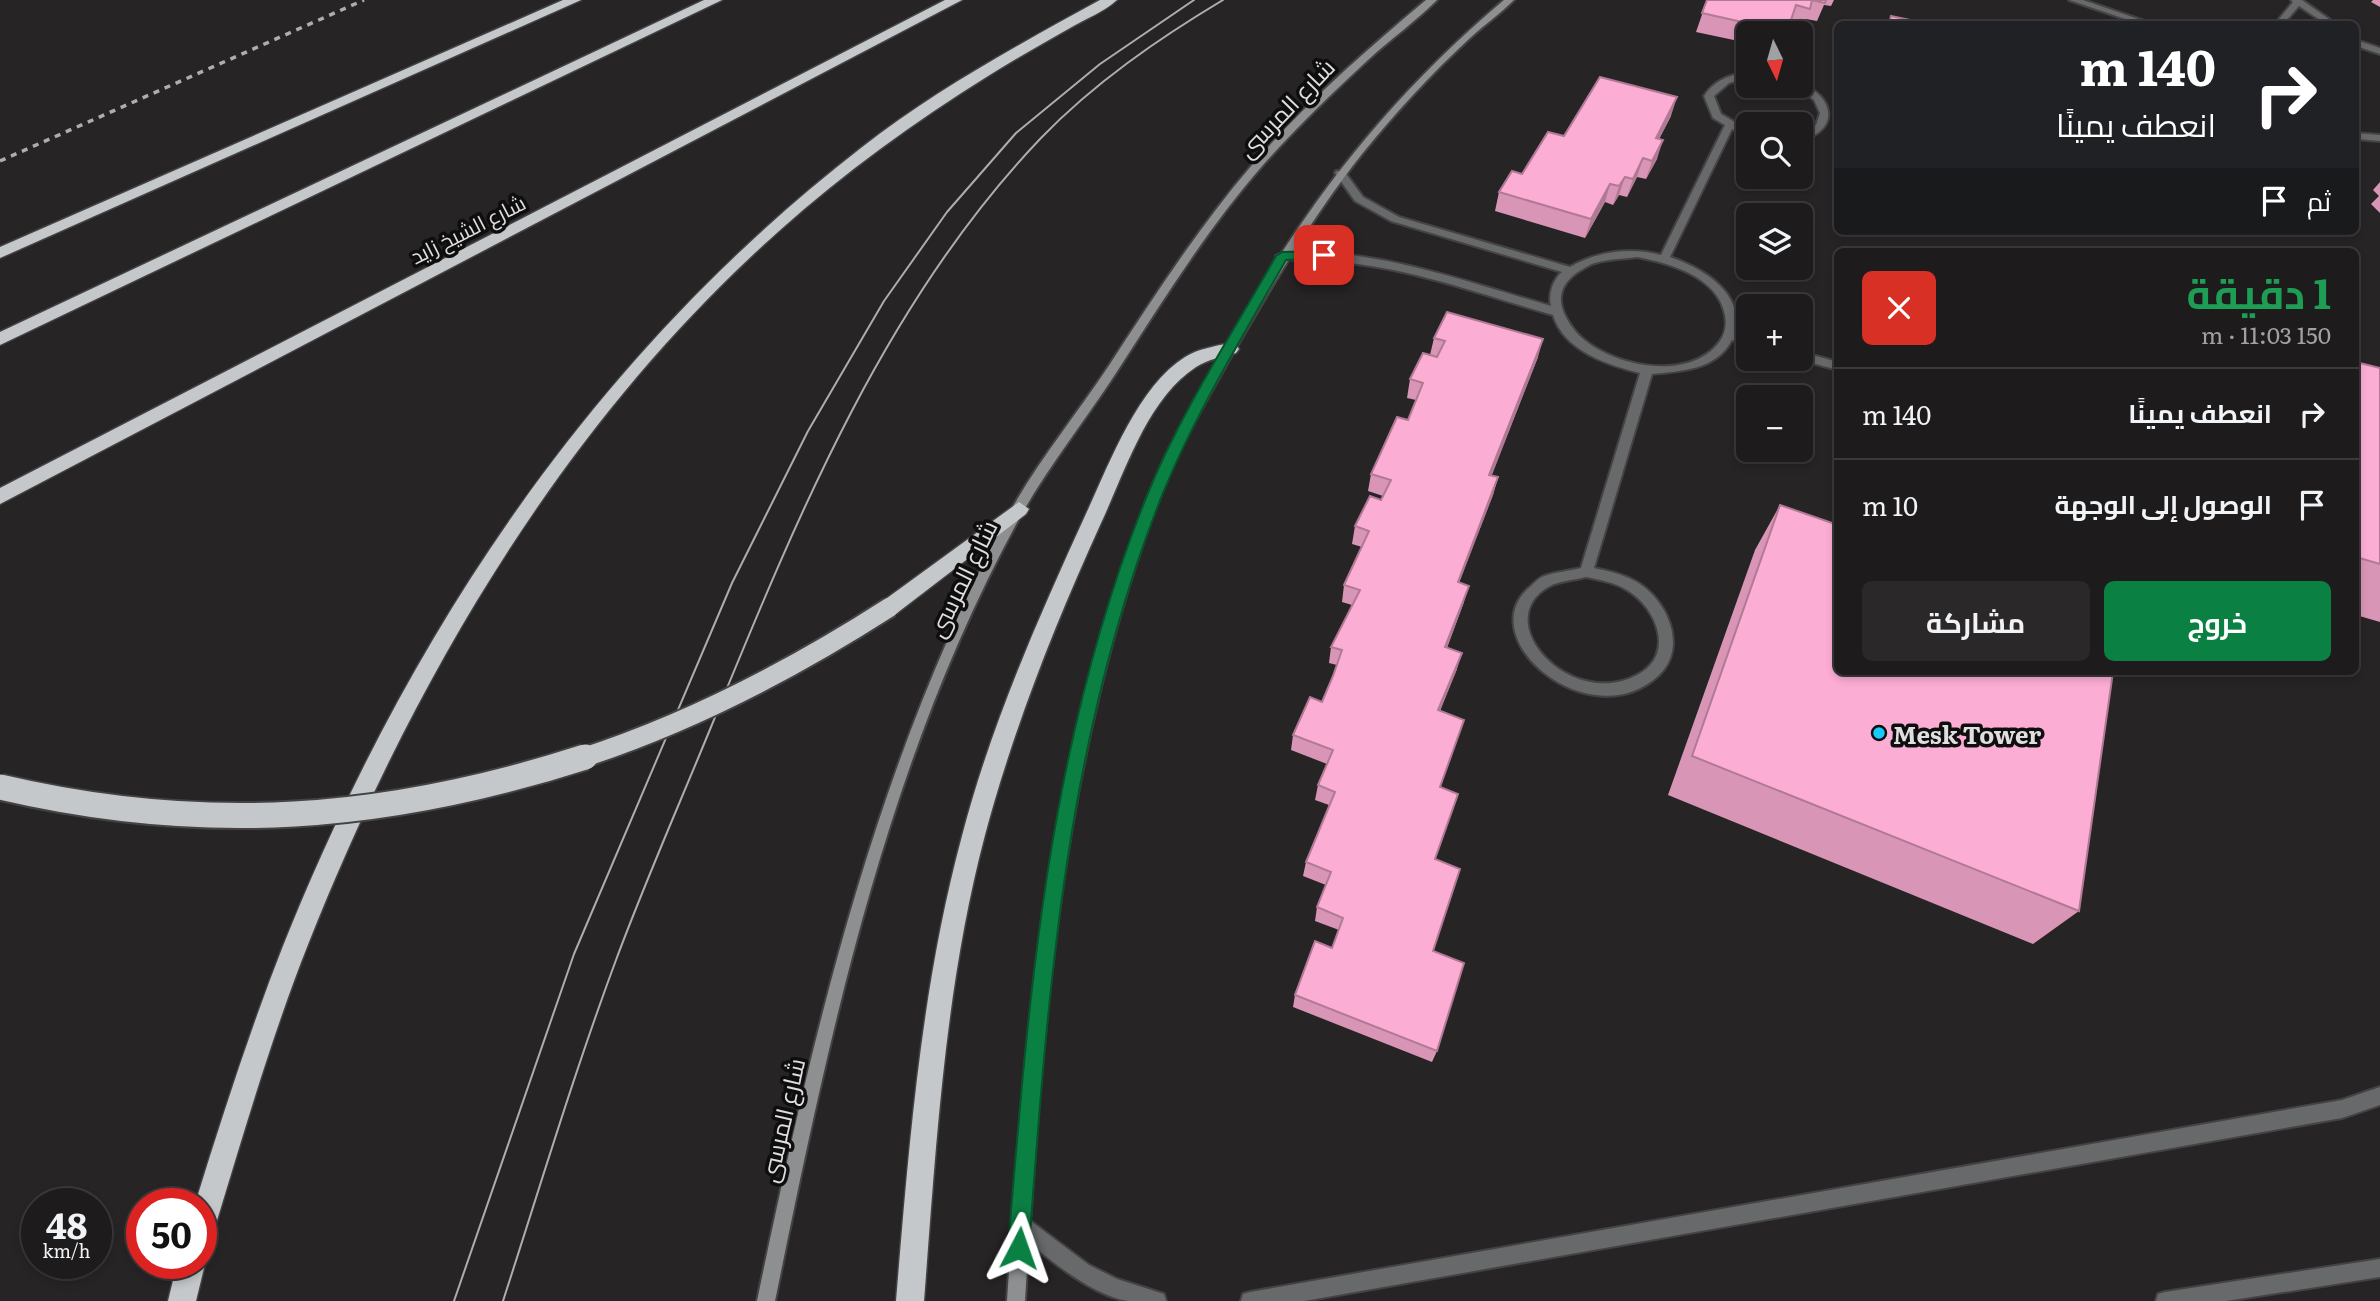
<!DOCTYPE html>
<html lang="ar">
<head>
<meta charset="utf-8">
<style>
	body { margin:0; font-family:Literata,Cairo,serif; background:#2a2829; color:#f1f3f6; direction:rtl; height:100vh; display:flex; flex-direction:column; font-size:26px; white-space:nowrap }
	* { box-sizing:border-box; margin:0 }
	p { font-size:23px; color:#a0a1a3 }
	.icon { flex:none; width:38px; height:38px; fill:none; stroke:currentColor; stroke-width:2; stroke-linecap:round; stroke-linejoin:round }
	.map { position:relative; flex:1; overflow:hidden; direction:ltr }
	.details { position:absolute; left:1834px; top:248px; width:525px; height:427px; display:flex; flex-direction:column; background:#1d1b1c; border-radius:10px; box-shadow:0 4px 10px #0003,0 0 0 2px #3b393b; direction:rtl }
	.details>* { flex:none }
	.hud { position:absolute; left:1834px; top:21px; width:525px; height:214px; border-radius:10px; box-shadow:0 4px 10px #0003,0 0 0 2px #3b393b; direction:rtl; background:#202124; color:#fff; overflow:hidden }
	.needle { width:46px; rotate:175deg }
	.fabs { position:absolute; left:1736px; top:21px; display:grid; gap:14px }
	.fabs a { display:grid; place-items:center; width:77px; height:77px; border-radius:10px; background:#1d1b1c; box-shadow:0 4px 10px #0003,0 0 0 2px #3b393b; font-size:35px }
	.speed { position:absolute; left:21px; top:1188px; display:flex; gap:14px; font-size:35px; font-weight:700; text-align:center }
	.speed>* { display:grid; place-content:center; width:91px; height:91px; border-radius:50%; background:#1d1b1c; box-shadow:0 4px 10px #0003,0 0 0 2px #3b393b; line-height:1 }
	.speed small { font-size:18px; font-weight:400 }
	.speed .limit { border:10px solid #d22; background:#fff; color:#111 }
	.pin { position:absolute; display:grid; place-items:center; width:60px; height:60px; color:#fff; margin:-30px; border-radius:14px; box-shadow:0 4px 10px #0006 }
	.me { position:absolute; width:77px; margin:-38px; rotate:4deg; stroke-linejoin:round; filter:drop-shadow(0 0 5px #0008) }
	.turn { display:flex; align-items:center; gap:24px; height:147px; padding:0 28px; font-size:32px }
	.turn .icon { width:91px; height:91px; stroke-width:2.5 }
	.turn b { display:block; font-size:49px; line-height:60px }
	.then { display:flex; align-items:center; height:66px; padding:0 28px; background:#0003; gap:14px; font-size:26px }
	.round { display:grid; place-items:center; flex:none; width:74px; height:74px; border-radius:10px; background:#2a2829 }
	.summary { display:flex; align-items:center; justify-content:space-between; height:119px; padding:0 28px }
	h1 { font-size:42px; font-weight:700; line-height:52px; color:#1e9e55 }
	.action { display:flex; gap:14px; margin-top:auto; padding:14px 28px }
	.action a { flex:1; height:80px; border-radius:10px; background:#0b8043; color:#fff; font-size:28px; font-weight:700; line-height:80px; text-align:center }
	.action a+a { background:#2a2829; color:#f1f3f6 }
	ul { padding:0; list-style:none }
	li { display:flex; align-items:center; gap:21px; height:91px; padding:0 28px; border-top:2px solid #3b393b }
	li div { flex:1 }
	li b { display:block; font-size:26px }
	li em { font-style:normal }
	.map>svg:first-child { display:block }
</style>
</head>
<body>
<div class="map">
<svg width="2380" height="1301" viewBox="0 0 2380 1301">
	<rect width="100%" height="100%" fill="#272426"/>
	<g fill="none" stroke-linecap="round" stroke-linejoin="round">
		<defs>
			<path id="service" d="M1748 72V78L1729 83 1714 96 1721 114 1748 130V137L1732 129 1670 257C1704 269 1743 292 1736 333L1748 337V345L1732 340C1716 370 1682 371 1652 374L1594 568C1608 571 1622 574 1635 581 1666 598 1689 646 1659 675 1590 740 1468 637 1531 586 1535 582 1539 578 1544 576 1555 572 1569 571 1581 568L1640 373C1608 365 1564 351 1553 315 1486 296 1420 271 1350 263 1336 261 1284 262 1276 256 1283 251 1293 252 1302 252 1387 252 1470 283 1551 306 1548 295 1553 279 1562 272L1391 221 1355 201 1335 173 1336 171H1344L1363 197 1399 217 1570 267C1597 251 1631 247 1661 255L1725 125 1713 118 1704 96C1715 80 1729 75 1748 72ZM1637 257C1670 263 1718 277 1725 315 1727 324 1725 334 1720 341 1690 384 1606 366 1576 332 1557 309 1553 287 1581 270 1585 268 1590 264 1595 263 1608 259 1623 259 1637 257ZM1586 577C1600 580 1614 582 1627 590 1657 608 1676 655 1637 675 1570 711 1487 620 1550 586 1559 581 1575 580 1586 577Z
				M1801 83C1835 98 1840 129 1801 141V134L1816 125 1820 113 1814 100 1795 86H1801Z
				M1801 352 1838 362V370L1797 359H1801Z"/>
			<path id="minor" d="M2069 0H2083L2153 24H2140Z
				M2291 0H2302L2336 24H2326L2299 6 2283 24H2275L2293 2Z
				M2356 40 2380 48V54L2356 46Z
				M2356 133 2380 135V141L2356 139Z
				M2380 1087V1105L2342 1118 1304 1301H1241L1243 1294 1250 1292 2342 1100Z
				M1020 1213 1089 1265 1117 1279 1164 1294 1166 1301C1154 1301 1140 1301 1128 1301 1090 1295 1041 1254 1014 1228L1011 1222 1014 1216Z
				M2380 1259V1277L2226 1301H2156L2158 1294 2165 1292Z"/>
			<path id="secondary" d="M1426 0H1437C1416 21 1391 39 1369 59 1332 93 1296 128 1263 165 1207 229 1162 302 1116 373 1086 419 1051 463 1024 510 888 753 830 1031 775 1301H757C814 1028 877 757 1011 510 1039 460 1076 415 1108 367 1153 298 1198 228 1252 165 1304 105 1365 51 1426 0Z
				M1504 0H1514C1500 14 1484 25 1470 38 1431 74 1395 113 1362 154 1313 216 1273 284 1233 353 1207 399 1180 445 1161 494 1061 752 1042 1028 1025 1301H1007C1025 1028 1046 751 1149 494 1173 432 1210 374 1243 316 1315 192 1394 93 1504 0Z"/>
			<path id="motorway" d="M563 0H581L0 258V247Z
				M704 0H722L0 345V332Z
				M945 0H962L0 504V488Z
				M1100 0H1117C1104 12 1085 19 1070 28 1042 44 1015 59 988 76 914 122 844 173 779 231 564 422 414 678 309 942 272 1035 244 1132 215 1227L211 1237 201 1241V1204H195C222 1117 250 1030 283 946 409 632 593 356 861 148 935 90 1018 45 1100 0Z
				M1230 343 1236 345 1239 349 1236 353C1222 357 1209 359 1196 367 1147 399 1125 472 1101 523 1055 624 1014 727 985 835 945 986 936 1145 924 1301H896C909 1145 921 988 962 836 991 725 1037 621 1085 516 1108 467 1137 387 1185 357 1198 349 1215 346 1230 343Z
				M1019 502 1029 509 1026 514 897 613H883L880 607 883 601Z
				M201 1255 205 1264 196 1301H168L177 1264H201Z"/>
		</defs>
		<!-- service casing -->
		<use href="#service" stroke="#454244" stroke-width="4"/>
		<!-- minor casing -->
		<use href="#minor" stroke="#454244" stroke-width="4"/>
		<!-- secondary casing -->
		<use href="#secondary" stroke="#454244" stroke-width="4"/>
		<!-- motorway casing -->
		<use href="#motorway" stroke="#454244" stroke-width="3"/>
		<!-- service -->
		<use href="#service" fill="#67696a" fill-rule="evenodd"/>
		<!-- minor -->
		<use href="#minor" fill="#67696a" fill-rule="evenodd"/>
		<!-- secondary -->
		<use href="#secondary" fill="#8d8f90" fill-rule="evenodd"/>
		<!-- motorway -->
		<use href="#motorway" fill="#c4c8ca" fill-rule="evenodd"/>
		<!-- tram -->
		<path stroke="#aeacad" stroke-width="2" d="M454 1301 574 954 732 583 808 431 884 301 947 212 1016 133 1100 64 1194 0
			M503 1301C540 1187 574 1073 616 960 645 882 679 805 711 727 796 520 884 302 1041 138 1094 83 1158 39 1223 0"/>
		<!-- rail -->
		<path stroke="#aeacad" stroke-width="3.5" stroke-dasharray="6 6" stroke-linecap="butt" d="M0 161 364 0"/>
		<defs>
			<path id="motorway-bridge-far1" d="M579 759C691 723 792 670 890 607"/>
			<path id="motorway-bridge" d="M0 787C204 835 386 821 585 757"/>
		</defs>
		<!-- motorway-bridge-far1 casing -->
		<use href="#motorway-bridge-far1" stroke="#454244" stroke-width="23" stroke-linecap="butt"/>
		<!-- motorway-bridge casing -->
		<use href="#motorway-bridge" stroke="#454244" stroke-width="29" stroke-linecap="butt"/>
		<!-- motorway-bridge-far1 -->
		<use href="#motorway-bridge-far1" stroke="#c4c8ca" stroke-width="19"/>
		<!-- motorway-bridge -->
		<use href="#motorway-bridge" stroke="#c4c8ca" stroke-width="25"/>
	</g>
	<!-- wall -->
	<path fill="#d995b6" d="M1707 0H1834L1831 6 1824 5 1817 21 1806 19 1802 27 1790 24 1787 33H1748V43L1696 32Z
		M2373 0H2380V7L2371 2Z
		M1671 116 1659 139 1657 159 1646 179 1637 177 1627 197 1619 195 1613 205 1605 202 1585 238 1495 211 1499 192 1522 174 1564 136Z
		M2380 182V213L2371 204 2379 196 2373 190Z
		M2082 231H2102L2099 235Z
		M1434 338 1538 357 1491 476 1498 477 1493 495 1459 582 1464 602 1447 648 1457 669 1440 711 1441 787 1435 859 1433 951 1437 1051 1432 1062 1293 1007 1295 995 1332 948 1339 930 1315 921 1317 907 1326 885 1303 876 1306 862 1329 805 1315 800 1318 785 1327 764 1291 750 1293 735 1322 702 1333 676 1337 665 1329 663 1331 647 1352 605 1342 602 1344 585 1362 547 1352 544 1355 526 1381 500 1383 496 1368 491 1371 474 1408 420 1416 400 1407 398 1410 379 1430 355Z
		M2356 362 2380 368V622L2356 615Z
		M1780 505 2079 911 2033 944 1668 795 1755 550Z"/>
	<!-- shaded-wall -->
	<path fill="#b07994" d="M1677 97 1671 116 1650 157 1656 138Z
		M1663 140 1657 159 1646 179 1652 161Z
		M1643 158 1637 177 1627 197 1633 179Z
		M1625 177 1619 195 1613 205 1619 186Z
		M1610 184 1605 202 1585 238 1591 219Z
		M1543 339 1538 357 1485 493 1489 475Z
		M1498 477 1493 495 1453 599 1458 582Z
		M1469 586 1464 602 1441 663 1445 647Z
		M1462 653 1457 669 1433 726 1438 710Z"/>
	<!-- building -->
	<path fill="#fcadd4" stroke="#b07994" stroke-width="2" d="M1707 0H1826L1825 3 1812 0 1810 9 1796 5 1787 32 1702 13Z
		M1891 16 1929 24H1889Z
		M1600 77 1677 97 1656 138 1663 140 1652 161 1643 158 1633 179 1625 177 1619 186 1610 184 1591 219 1499 192 1512 171 1522 174 1548 132 1564 136Z
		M1447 312 1543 339 1489 475 1498 477 1458 582 1469 586 1445 647 1462 653 1438 710 1464 720 1440 787 1458 794 1435 859 1460 869 1433 951 1464 963 1437 1051 1295 995 1315 941 1332 948 1343 918 1317 907 1331 872 1306 862 1335 792 1318 785 1333 750 1293 735 1310 697 1322 702 1333 676 1342 650 1331 647 1360 590 1344 585 1369 531 1355 526 1370 496 1381 500 1391 480 1371 474 1397 417 1408 420 1423 383 1410 379 1423 353 1437 357 1445 341 1434 338Z
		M2356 362 2380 368V564L2356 557Z
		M1780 505 1838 525V672H2113L2079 911 1692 756Z"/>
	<!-- route -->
	<path fill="#0b8043" stroke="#07532c" stroke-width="2" d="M1324 251 1329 252V258L1286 260C1243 336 1196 412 1163 493 1066 734 1048 992 1029 1248L1026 1256 1019 1259 1011 1256 1008 1248C1029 990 1049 736 1148 493 1182 410 1232 334 1276 256L1282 252Z"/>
	<!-- markers -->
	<circle fill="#16cafb" stroke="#0f0e0e" stroke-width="2.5" cx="1879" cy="733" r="7"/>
	<g text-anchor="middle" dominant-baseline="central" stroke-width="7" stroke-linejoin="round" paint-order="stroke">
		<!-- far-street labels -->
		<g font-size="21" fill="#e0dedf" stroke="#0f0e0e">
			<text transform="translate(467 228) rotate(-27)">شارع الشيخ زايد</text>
		</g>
		<!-- street labels -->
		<g font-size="24" fill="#e0dedf" stroke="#0f0e0e">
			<text transform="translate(1285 107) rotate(-46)">شارع المرسى</text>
			<text transform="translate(961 578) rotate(-64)">شارع المرسى</text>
			<text transform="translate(781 1120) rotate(-77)">شارع المرسى</text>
		</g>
		<!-- poi labels -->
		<g font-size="24" font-weight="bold" fill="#e0dedf" stroke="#0f0e0e" text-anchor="start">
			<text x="1893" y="733">Mesk Tower</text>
		</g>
	</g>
</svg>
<div class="fabs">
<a><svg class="needle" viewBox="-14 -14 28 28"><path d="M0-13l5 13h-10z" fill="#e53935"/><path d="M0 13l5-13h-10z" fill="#a0a1a3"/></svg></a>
<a><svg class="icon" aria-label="search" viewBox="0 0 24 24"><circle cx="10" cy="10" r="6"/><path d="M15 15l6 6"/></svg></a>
<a><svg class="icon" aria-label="layers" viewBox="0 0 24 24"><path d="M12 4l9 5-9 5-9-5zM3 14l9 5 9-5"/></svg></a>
<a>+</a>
<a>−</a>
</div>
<div class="speed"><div>48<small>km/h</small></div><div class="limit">50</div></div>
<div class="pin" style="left:1324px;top:255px;background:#d93025"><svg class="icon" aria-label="arrive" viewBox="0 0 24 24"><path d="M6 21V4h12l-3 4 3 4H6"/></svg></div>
<svg class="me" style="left:1019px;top:1248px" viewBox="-20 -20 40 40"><path d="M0-17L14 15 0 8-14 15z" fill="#0b8043" stroke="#fff" stroke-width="4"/></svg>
<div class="hud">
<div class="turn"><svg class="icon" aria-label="right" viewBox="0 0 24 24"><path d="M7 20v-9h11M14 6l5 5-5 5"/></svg><div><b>140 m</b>انعطف يمينًا</div></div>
<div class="then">ثم<svg class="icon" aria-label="arrive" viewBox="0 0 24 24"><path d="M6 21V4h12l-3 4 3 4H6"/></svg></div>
</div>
<section class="details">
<div class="summary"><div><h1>1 دقيقة</h1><p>150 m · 11:03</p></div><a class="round" style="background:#d93025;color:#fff"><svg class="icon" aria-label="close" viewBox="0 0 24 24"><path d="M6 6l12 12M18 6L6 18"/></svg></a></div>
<ul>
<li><svg class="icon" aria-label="right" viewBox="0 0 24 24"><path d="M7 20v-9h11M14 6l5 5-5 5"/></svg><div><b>انعطف يمينًا</b></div><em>140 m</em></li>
<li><svg class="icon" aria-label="arrive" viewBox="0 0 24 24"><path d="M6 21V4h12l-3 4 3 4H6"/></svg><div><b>الوصول إلى الوجهة</b></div><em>10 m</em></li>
</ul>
<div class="action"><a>خروج</a><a>مشاركة</a></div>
</section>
</div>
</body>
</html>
